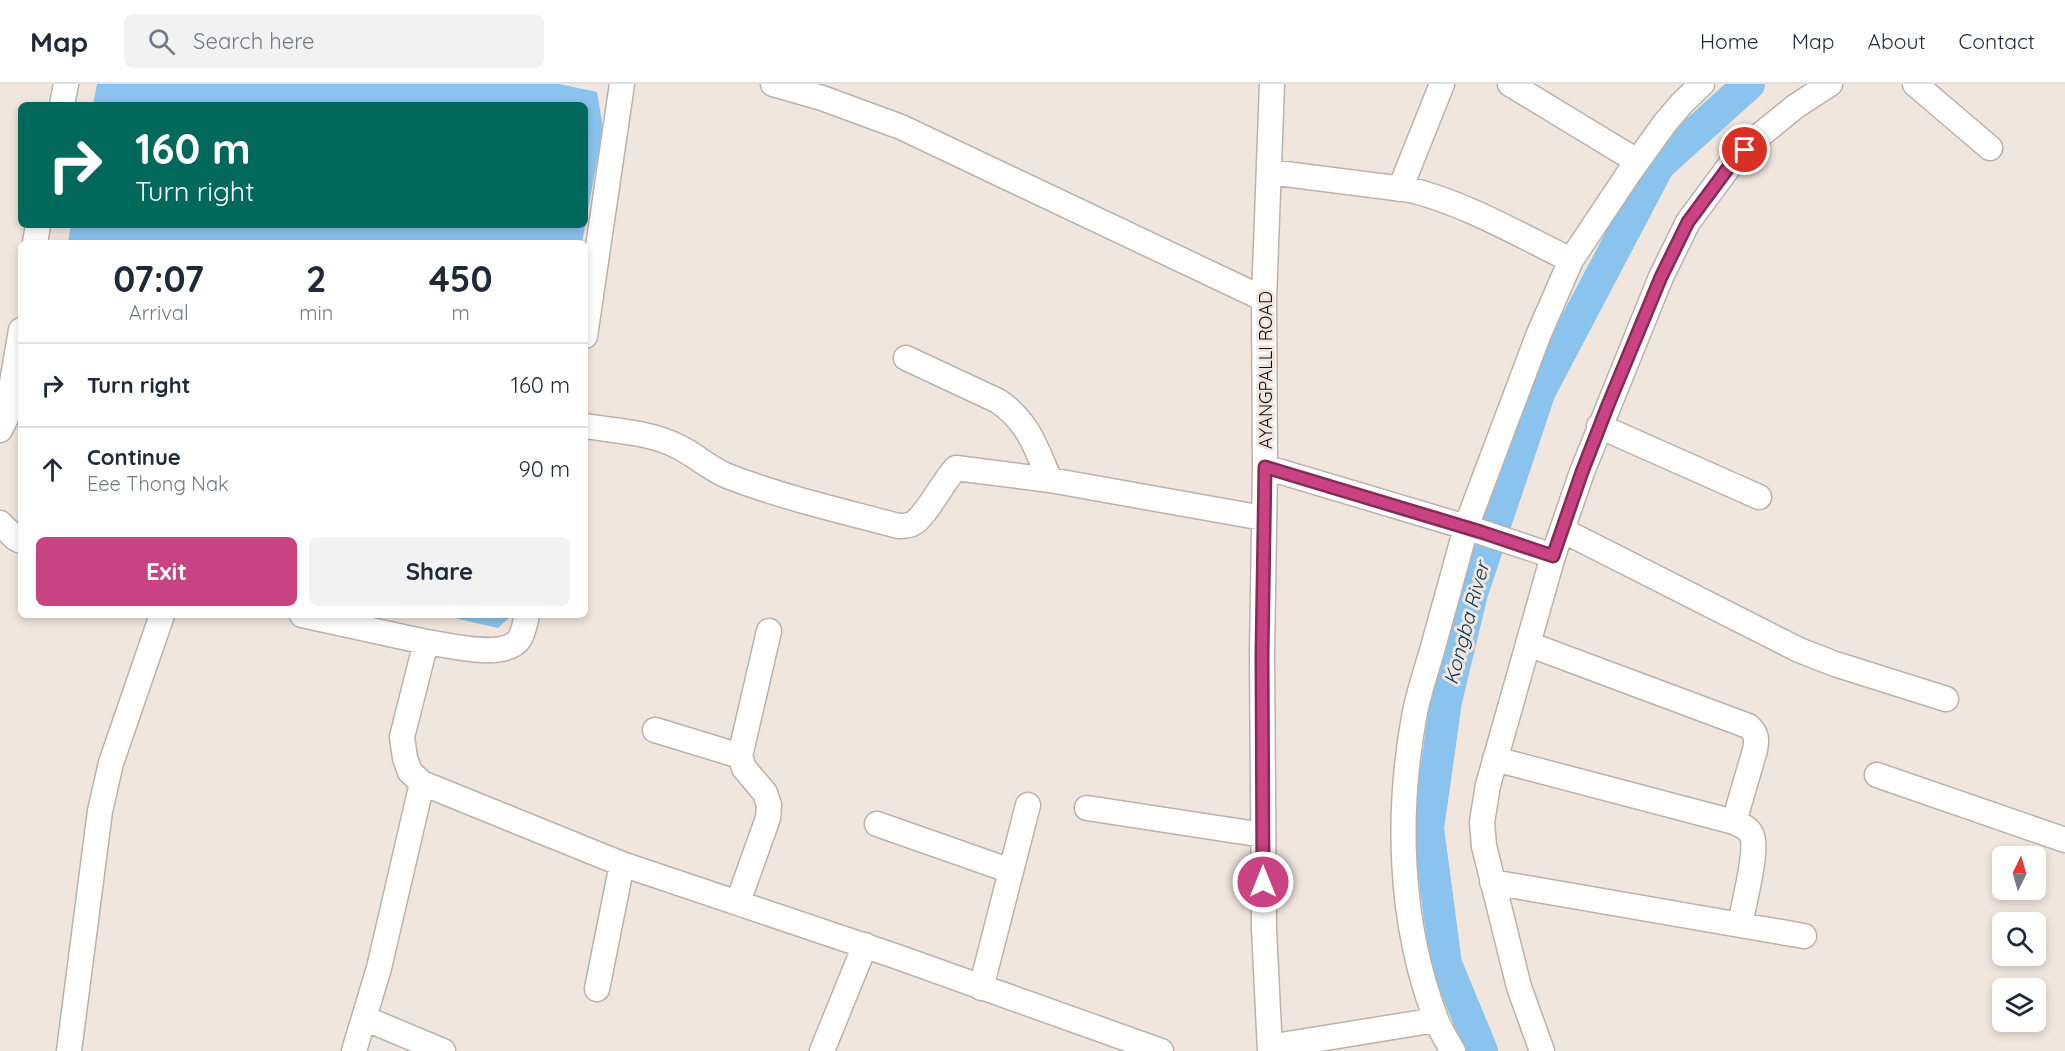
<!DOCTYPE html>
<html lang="en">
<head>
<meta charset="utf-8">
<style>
	body { margin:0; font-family:Quicksand,sans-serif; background:#f2f2f3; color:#1f2937; height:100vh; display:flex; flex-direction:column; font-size:22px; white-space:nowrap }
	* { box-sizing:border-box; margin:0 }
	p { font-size:20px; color:#747a83 }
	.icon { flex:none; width:33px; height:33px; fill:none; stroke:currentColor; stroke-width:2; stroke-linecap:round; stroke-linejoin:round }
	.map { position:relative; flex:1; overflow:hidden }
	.details { position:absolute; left:18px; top:156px; width:570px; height:378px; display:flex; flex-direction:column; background:#fff; border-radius:9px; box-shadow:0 3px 9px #0003 }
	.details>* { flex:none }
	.banner { position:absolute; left:18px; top:18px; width:570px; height:126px; border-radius:9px; box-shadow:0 3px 9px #0003; background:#00695c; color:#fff; overflow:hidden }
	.needle { width:39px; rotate:5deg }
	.tools { position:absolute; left:1992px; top:762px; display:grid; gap:12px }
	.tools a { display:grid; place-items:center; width:54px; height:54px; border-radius:9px; background:#fff; box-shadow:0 3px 9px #0003; font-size:30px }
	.pin { position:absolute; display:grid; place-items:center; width:51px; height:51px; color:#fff; margin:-26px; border:3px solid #fff; border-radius:50%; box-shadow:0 2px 6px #0007 }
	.me { position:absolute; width:66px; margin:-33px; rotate:0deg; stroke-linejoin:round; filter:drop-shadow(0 0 4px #0008) }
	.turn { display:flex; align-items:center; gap:21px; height:126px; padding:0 18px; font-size:27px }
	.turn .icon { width:78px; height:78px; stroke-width:2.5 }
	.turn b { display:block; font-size:42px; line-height:51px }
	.eta { display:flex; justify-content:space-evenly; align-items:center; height:102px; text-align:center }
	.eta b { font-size:36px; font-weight:700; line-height:42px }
	.button { display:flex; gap:12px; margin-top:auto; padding:12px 18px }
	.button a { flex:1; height:69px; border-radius:9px; background:#c94383; color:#fff; font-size:24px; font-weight:700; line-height:69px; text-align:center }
	.button a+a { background:#f2f2f3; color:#1f2937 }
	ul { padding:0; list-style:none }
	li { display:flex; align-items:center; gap:18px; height:84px; padding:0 18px; border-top:2px solid #e0e1e3 }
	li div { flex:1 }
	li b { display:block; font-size:22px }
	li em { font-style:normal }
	header { display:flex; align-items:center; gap:36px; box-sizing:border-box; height:84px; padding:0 30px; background:#fff; border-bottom:2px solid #e0e1e3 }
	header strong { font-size:28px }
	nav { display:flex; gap:33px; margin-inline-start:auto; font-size:21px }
	.search { width:420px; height:54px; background:#f2f2f3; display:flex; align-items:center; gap:15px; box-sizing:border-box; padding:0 21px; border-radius:9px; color:#747a83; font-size:22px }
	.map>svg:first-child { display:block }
</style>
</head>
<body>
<header>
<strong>Map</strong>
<div class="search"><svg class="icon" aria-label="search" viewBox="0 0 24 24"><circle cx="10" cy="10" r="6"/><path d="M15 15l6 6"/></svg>Search here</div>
<nav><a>Home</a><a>Map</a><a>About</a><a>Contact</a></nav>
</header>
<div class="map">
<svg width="2065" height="967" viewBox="0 0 2065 967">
	<rect width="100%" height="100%" fill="#f1e6de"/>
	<!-- water -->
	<path fill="#8ac3ed" d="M97 0H559L597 8 603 44 582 159H68L71 141H585V21H93Z
		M441 531H512L498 544Z"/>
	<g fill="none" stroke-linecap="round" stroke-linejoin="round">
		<!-- river -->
		<path stroke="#8ac3ed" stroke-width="32" d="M1482 967 1446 880 1428 744 1446 617 1472 509 1540 307 1659 81 1749 0"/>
		<defs>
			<path id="minor" d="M773 0 822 14 901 43 1264 215
				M1510 0 1637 77
				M1915 0 1990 64
				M62 21 66 0
				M1269 88 1411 106C1467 120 1519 151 1571 176
				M1400 105 1442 0
				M35 159 38 141
				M585 252 622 0
				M906 274 998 317C1028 337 1036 364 1050 396
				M585 342C616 347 650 348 679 363 697 372 711 386 730 393 785 414 842 427 898 442 903 442 908 442 912 440 926 433 943 397 956 384L1050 396 1263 434
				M1599 342 1759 413
				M0 346 6 334 21 246
				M1265 383 1466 443 1538 252 1571 176 1629 89 1665 39 1682 19 1702 0
				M0 439 15 454 21 457
				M1562 446 1799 566 1835 580 1946 615
				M302 531 426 558 402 653 405 674 410 688 422 699 622 780 895 872 1161 967
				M426 558C449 561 506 577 520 554 524 547 525 539 527 531
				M1528 560 1748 642C1757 649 1757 656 1755 666L1734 738
				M655 646 740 672
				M1495 675 1734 738C1741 741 1749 744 1752 752 1758 768 1743 822 1740 841
				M1877 691 2065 756
				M1087 724 1263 751
				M877 740 1011 787
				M1492 798 1804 852
				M738 818 768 734 769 721 765 709 744 684 740 672 769 547
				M981 904 1028 721
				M597 905 622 780
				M364 934 443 967
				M1270 963 1436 936
				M69 967 100 727 111 679 162 531
				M354 967 379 884 422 699
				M822 967 865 861
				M1270 967 1264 845 1262 570 1265 383 1264 215 1272 0
				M1453 967C1447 957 1440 946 1436 935 1399 839 1396 728 1415 628 1419 608 1426 587 1432 567 1443 526 1455 485 1466 443L1553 472
				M1542 967 1519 903 1484 762 1482 738 1488 701 1553 472 1582 388 1661 193 1688 138 1731 80 1759 52 1796 22 1830 0"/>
		</defs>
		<!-- minor casing -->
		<use href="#minor" stroke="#bcb2aa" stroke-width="27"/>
		<!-- minor -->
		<use href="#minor" stroke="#fff" stroke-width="24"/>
	</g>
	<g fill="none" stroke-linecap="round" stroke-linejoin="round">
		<defs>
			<path id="route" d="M1263 798 1262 570 1265 383 1481 448 1553 472 1582 388 1608 321 1661 193 1688 138 1731 80 1745 66"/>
		</defs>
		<!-- route casing -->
		<use href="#route" stroke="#832c55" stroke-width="15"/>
		<!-- route -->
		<use href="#route" stroke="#c94383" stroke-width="10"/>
	</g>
	<g text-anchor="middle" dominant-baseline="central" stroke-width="6" stroke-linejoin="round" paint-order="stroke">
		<!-- street labels -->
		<g font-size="18" fill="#0f0c09" stroke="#f1e6de">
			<text transform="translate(1265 286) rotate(-90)">AYANGPALLI ROAD</text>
		</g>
		<!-- water labels -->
		<g font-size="20" font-style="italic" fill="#063451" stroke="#f1e6de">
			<text transform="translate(1466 539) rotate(-75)">Kongba River</text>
		</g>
	</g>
</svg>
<div class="tools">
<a><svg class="needle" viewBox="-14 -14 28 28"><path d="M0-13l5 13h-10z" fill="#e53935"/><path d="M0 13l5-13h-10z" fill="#747a83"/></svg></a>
<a><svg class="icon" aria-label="search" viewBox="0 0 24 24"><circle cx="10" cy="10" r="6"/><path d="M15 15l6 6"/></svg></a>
<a><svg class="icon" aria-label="layers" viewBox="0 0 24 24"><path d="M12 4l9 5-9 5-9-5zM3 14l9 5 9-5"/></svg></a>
</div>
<div class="pin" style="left:1745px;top:66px;background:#d93025"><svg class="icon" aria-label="arrive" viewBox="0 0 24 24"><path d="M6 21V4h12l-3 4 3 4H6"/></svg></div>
<svg class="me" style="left:1263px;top:798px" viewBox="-20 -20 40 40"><circle r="17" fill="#c94383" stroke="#fff" stroke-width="3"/><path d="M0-11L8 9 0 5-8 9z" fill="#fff"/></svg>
<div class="banner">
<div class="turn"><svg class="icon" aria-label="right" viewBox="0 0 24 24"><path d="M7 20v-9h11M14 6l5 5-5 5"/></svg><div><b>160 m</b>Turn right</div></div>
</div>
<section class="details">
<div class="eta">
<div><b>07:07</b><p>Arrival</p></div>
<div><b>2</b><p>min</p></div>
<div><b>450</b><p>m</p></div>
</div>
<ul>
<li><svg class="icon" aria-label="right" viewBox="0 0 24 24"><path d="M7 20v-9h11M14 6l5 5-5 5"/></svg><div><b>Turn right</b></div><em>160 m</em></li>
<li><svg class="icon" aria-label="ahead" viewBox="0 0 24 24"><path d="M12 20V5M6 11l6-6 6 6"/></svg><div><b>Continue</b><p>Eee Thong Nak</p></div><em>90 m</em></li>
</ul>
<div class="button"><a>Exit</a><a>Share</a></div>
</section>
</div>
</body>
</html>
